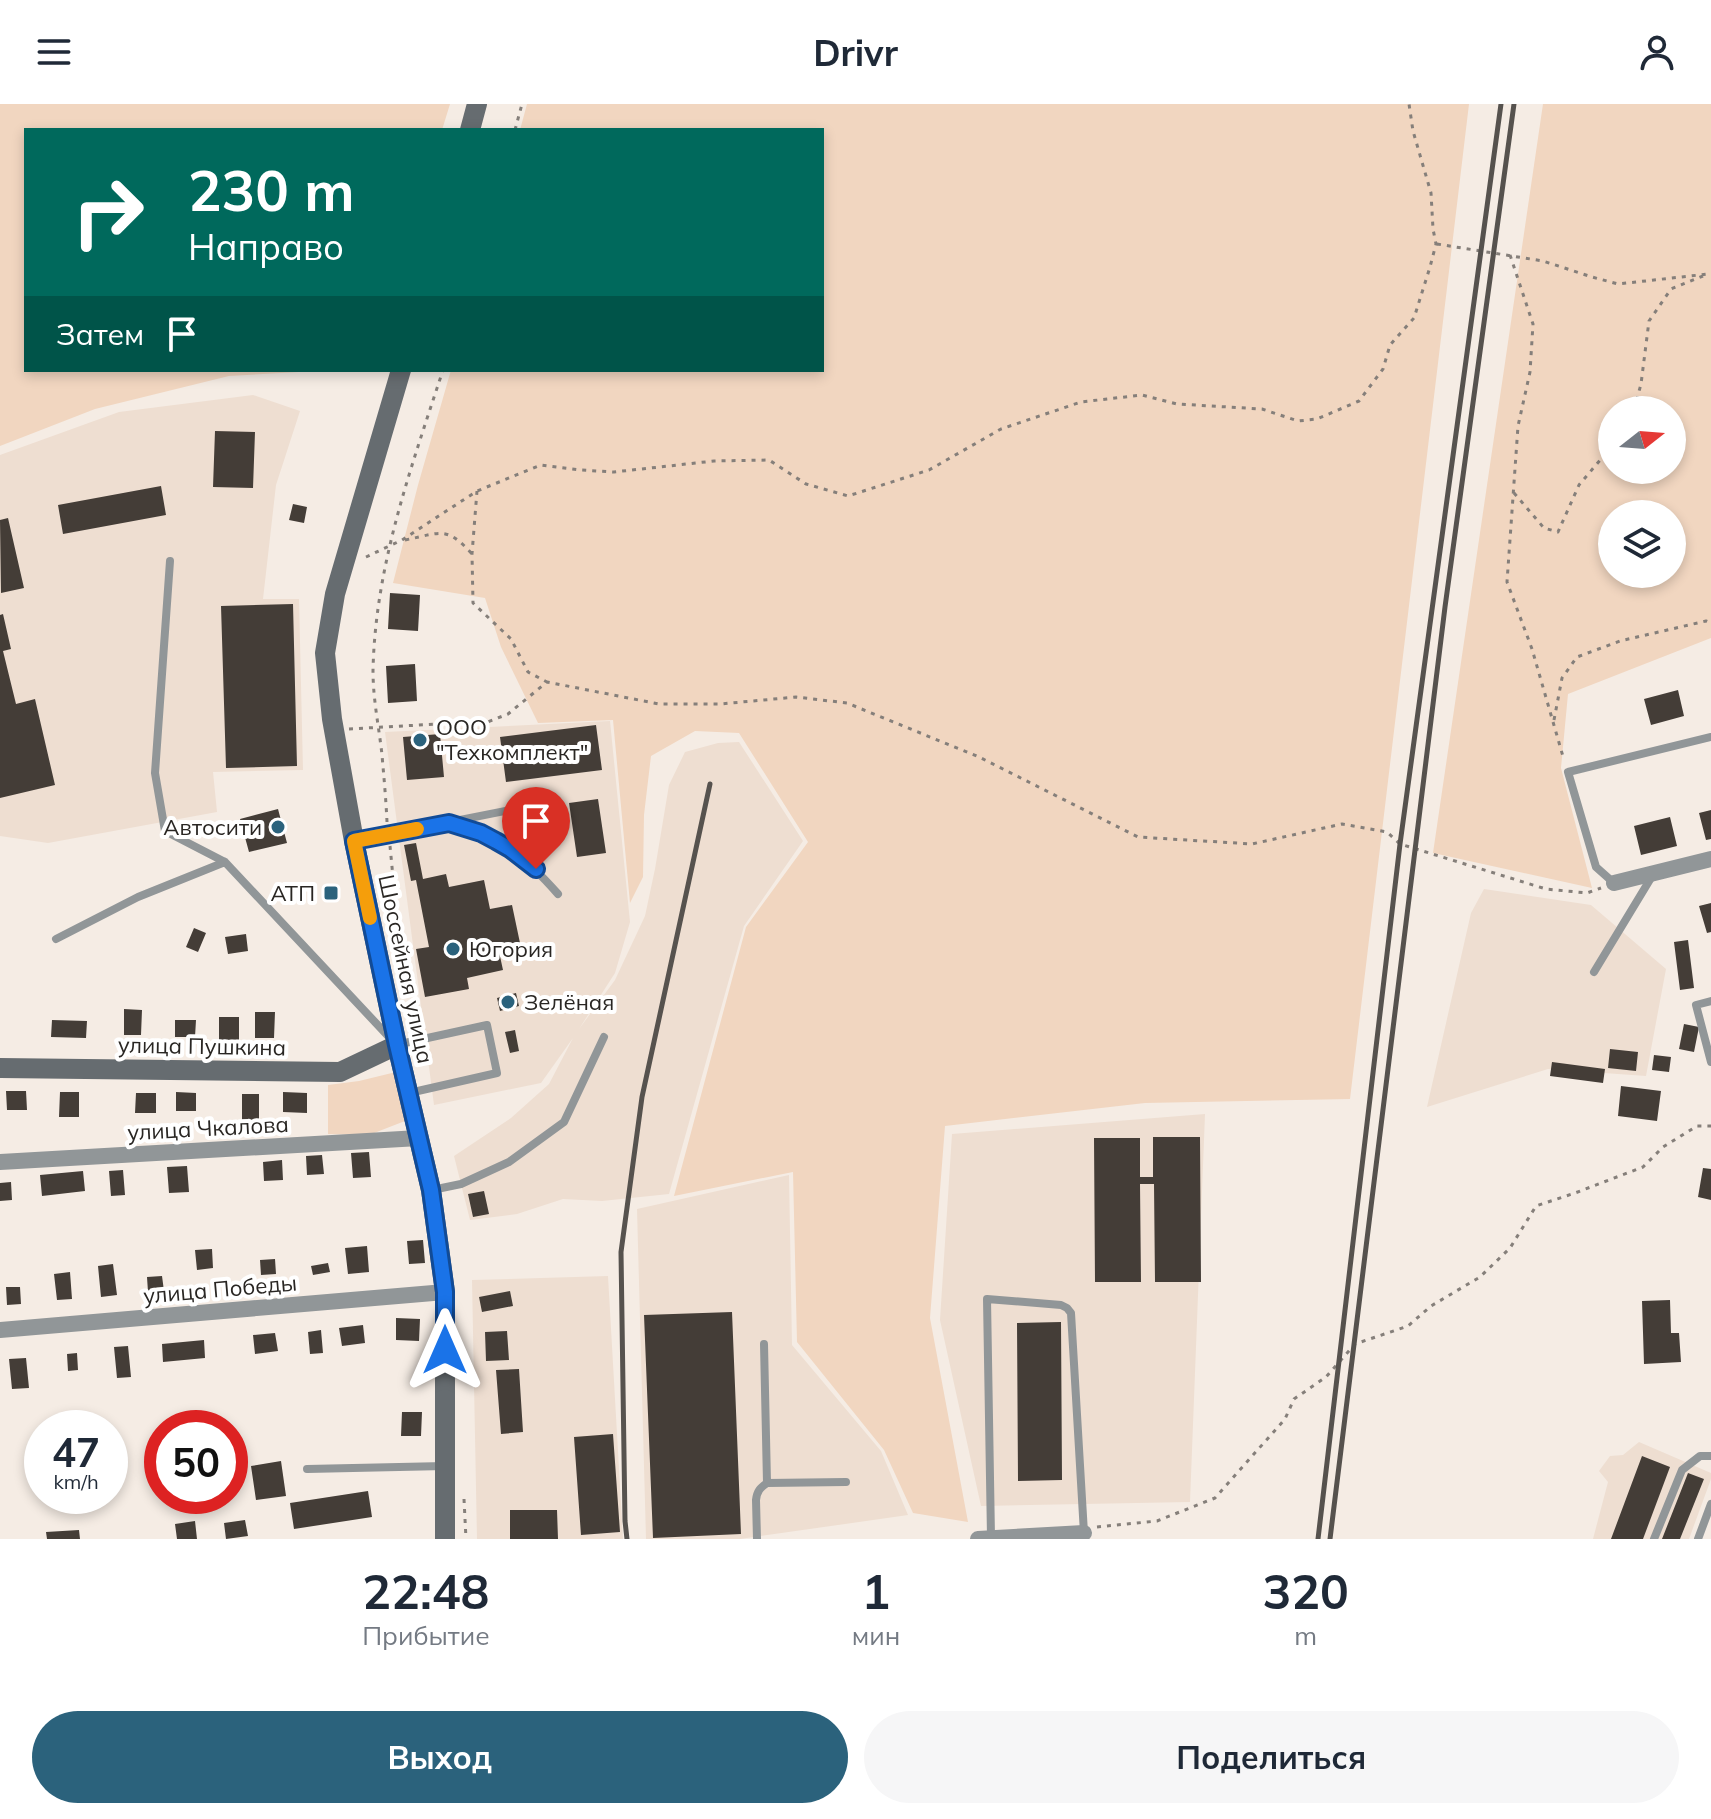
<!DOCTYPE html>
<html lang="ru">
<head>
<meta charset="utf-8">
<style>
	body { margin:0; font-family:Mulish,sans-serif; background:#f6f6f7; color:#1f2937; height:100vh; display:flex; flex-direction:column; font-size:30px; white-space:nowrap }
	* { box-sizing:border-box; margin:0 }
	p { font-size:26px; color:#747a83 }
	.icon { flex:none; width:44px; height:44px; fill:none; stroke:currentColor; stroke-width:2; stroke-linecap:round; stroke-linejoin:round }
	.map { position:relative; height:1435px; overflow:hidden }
	.side { display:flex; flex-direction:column; background:#fff; flex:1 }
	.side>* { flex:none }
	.guide { position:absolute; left:24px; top:24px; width:800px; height:244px; border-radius:0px; box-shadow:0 4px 12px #0003; background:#00695c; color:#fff; overflow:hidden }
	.needle { width:52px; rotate:73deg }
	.tools { position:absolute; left:1598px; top:292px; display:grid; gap:16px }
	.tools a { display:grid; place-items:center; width:88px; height:88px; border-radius:50%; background:#fff; box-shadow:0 4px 12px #0003; font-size:40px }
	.speed { position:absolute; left:24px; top:1306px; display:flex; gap:16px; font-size:40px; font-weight:700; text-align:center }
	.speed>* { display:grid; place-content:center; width:104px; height:104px; border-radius:50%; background:#fff; box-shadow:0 4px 12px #0003; line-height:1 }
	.speed small { font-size:20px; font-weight:400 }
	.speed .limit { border:12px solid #d22; background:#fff; color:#111 }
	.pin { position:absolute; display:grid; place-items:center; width:68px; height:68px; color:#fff; margin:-82px -34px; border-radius:50% 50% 50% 0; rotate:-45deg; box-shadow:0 0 8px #0007 }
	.pin .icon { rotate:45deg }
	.me { position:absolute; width:88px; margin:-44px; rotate:0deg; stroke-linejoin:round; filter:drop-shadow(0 0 6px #0008) }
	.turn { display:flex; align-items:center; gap:28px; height:168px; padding:0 32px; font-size:36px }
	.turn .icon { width:104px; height:104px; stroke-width:2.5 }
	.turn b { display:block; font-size:56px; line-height:68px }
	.then { display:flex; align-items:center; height:76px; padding:0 32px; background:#0003; gap:16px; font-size:30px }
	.eta { display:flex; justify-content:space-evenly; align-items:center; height:136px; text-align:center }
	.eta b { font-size:48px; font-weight:700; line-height:56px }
	.cta { display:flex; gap:16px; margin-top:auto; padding:16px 32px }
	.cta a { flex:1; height:92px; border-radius:48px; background:#2b627c; color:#fff; font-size:32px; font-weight:700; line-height:92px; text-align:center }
	.cta a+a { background:#f6f6f7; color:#1f2937 }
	header { display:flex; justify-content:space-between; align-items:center; height:104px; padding:0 32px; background:#fff; font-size:36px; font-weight:700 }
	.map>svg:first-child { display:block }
</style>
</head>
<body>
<header><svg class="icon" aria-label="menu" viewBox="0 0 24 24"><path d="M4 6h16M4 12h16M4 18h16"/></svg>Drivr<svg class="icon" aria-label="person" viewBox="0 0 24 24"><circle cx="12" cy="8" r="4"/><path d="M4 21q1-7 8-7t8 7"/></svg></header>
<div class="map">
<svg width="1711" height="1435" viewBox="0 0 1711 1435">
	<rect width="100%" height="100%" fill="#f5ece4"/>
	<!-- built -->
	<path fill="#eeded1" d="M253 291 300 307 276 381 263 495H299L303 666 213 668 217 708 48 739 0 732V351L119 308Z
		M610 617 630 818 615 869 579 925 615 876 645 812 655 765 669 681 685 648 718 639 739 638 803 737 744 822 669 1090 602 1097 563 1095 517 1110 470 1116 454 1052 511 1014 549 980 573 934 541 979 434 1001 385 628Z
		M1484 785 1591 801 1666 865 1646 972 1548 965 1427 1003 1471 809Z
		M1205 1010 1190 1398 981 1402 940 1216 952 1030Z
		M789 1071 792 1241 881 1347 908 1411 740 1435H646L637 1105Z
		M608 1172 623 1435H477L472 1176Z
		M1639 1338 1711 1369V1375L1689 1435H1593L1608 1378 1599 1367 1610 1352 1623 1351Z"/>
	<!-- green -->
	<path fill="#f1d6c0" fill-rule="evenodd" d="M0 0H450L442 26H26V266H335L229 272 95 305 0 342Z
		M527 0H1469L1350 995 1145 999 945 1022 930 1214 968 1418 913 1409 884 1346 797 1238 793 1068 674 1092 746 823 808 738 739 629 695 627 651 652 644 711 643 773 630 799 613 616 538 619 501 543 485 494 393 479 418 381 451 266H822V26H520Z
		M1543 0H1711V534L1568 590 1561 664 1592 784 1433 749ZM1672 306V366H1612V306ZM1612 410H1672V470H1612Z
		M396 968 405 1017 369 1031 328 1030V981L359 977Z"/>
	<!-- building -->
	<path fill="#443d37" d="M215 327 255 328 253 384 213 383Z
		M161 382 166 411 63 430 58 401Z
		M293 400 307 403 304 419 289 416Z
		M8 414 24 484 1 489 0 416Z
		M390 489 420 491 418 527 388 525Z
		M293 500 297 662 226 664 221 502Z
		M3 510 11 545 3 547 16 600 35 595 55 681 0 694V511Z
		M415 560 417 597 388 599 386 562Z
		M1678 586 1684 612 1651 621 1644 595Z
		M596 621 602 666 506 678 500 633Z
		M440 630 444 673 407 676 403 633Z
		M598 695 606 749 577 753 569 699Z
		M278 705 287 739 249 748 240 715Z
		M1711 706V735L1706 736 1699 709Z
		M1670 713 1677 742 1641 751 1634 722Z
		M416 739 423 775 446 770 449 783 484 776 490 805 512 801 520 839 498 843 503 866 467 874 469 885 425 893 416 845 429 843 416 776 411 777 404 741Z
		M1711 799V828L1707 829 1699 802Z
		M194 824 206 829 198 848 186 843Z
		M246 830 248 847 228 850 225 833Z
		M1688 836 1694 884 1680 886 1674 838Z
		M516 889 519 902 500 907 497 894Z
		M124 905 142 906 141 931H124Z
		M255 908H275L274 934H255Z
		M219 913H239V936H219Z
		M52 916 87 917 86 934 51 933Z
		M175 916H196L195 933H175Z
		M1684 920 1699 923 1694 948 1679 945Z
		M515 926 519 947 510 949 505 928Z
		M1610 945 1638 948 1636 967 1608 964Z
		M1654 951 1671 953 1669 968 1652 966Z
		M1552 958 1605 965 1603 979 1550 972Z
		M1621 982 1661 987 1657 1017 1618 1012Z
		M6 987H26L27 1006H7Z
		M60 988H79V1013H59Z
		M176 988 196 989V1007H176Z
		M283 988 307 989V1009L283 1008Z
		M136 989H156V1009H135Z
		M242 990H259V1021H242Z
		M1153 1033H1200L1201 1178H1155L1154 1080H1140L1141 1178H1095L1094 1034H1140V1073H1153Z
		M369 1048 371 1073 353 1074 351 1049Z
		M322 1051 324 1070 307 1071 306 1052Z
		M282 1056 283 1076 264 1077 263 1058Z
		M187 1062 189 1088 169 1089 167 1063Z
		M1703 1064 1711 1065V1096L1698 1093Z
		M123 1066 125 1091 111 1092 109 1067Z
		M83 1067 85 1087 42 1092 40 1071Z
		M11 1078 12 1096 0 1097V1079Z
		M484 1087 489 1110 473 1113 468 1090Z
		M423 1136 425 1159 409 1160 407 1137Z
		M367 1142 369 1168 348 1170 345 1144Z
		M212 1145 213 1164 197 1166 195 1146Z
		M275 1155 276 1170 261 1171 260 1156Z
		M328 1159 330 1168 313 1171 311 1162Z
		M113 1160 117 1191 101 1193 98 1162Z
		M70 1168 72 1195 57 1196 54 1170Z
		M162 1172 164 1187 148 1188 147 1173Z
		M6 1183H20L21 1200 7 1201Z
		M510 1187 513 1202 482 1208 479 1193Z
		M1670 1196 1671 1229H1679L1681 1258 1644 1260 1642 1197Z
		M732 1208 741 1430 653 1434 644 1211Z
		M396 1214 420 1215 419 1237 396 1236Z
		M1061 1218 1062 1376 1018 1377 1017 1219Z
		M363 1221 365 1239 342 1242 339 1224Z
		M321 1226 323 1249 310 1250 308 1228Z
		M507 1227 509 1256 486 1257 485 1228Z
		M275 1229 278 1247 255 1250 253 1231Z
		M204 1236 205 1254 163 1258 162 1240Z
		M128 1242 131 1273 117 1274 114 1243Z
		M77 1249 78 1266 68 1267 67 1250Z
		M26 1254 29 1284 12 1285 9 1255Z
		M519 1265 523 1328 501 1330 496 1266Z
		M402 1308H422L421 1332H401Z
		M613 1330 620 1428 581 1431 574 1333Z
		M1642 1352 1670 1363 1643 1435H1611Z
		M281 1357 286 1392 256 1396 251 1362Z
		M1688 1369 1704 1375 1680 1435H1662Z
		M368 1387 372 1413 294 1425 290 1399Z
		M510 1406H557L558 1435H510Z
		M245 1416 248 1432 226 1435 224 1419Z
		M195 1417 197 1435H177L175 1420Z
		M79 1426 80 1435H47L46 1428Z"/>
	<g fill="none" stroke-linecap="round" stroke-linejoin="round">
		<!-- path -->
		<path stroke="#857f7a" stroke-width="3" stroke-dasharray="4 6" stroke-linecap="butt" d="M515 26 522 0
			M1437 140 1543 157 1592 173 1618 180 1708 170 1711 172
			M1510 151 1533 220 1530 268 1518 322 1507 478 1532 545 1564 656
			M1634 306 1641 280 1649 217 1671 185 1703 172
			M477 387 472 450 473 499 511 535 528 568 547 578
			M1514 389 1544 424 1558 428 1579 381 1612 342
			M405 436C441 429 446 421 472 450
			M366 453 402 436 477 387 541 361 581 366 614 368 714 357 769 356 806 380 848 392 929 366 1001 325 1081 298 1142 291 1177 300 1262 305 1298 317 1317 315 1359 297 1383 265 1390 241 1414 214 1430 163 1436 140 1433 125 1431 89 1413 27 1409 0
			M1554 616 1562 574 1577 553 1620 537 1706 517 1711 519
			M349 625 455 619H485L508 610 547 578 659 600H720L796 593 847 599 979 653 1138 733 1252 740 1342 720 1387 728 1400 740 1546 785 1587 789 1601 784
			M387 718C386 696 384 674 382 651 379 623 373 596 373 567 375 462 411 364 443 266
			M390 742 397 815 396 846
			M464 1395 466 1435
			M1097 1423 1157 1417 1215 1394 1285 1315 1294 1295 1326 1273 1355 1240 1408 1222 1431 1202 1480 1173 1510 1144 1536 1102 1575 1089 1643 1063 1663 1043 1697 1022H1711"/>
		<!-- lane -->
		<path stroke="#919698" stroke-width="8" d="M170 457 155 669 165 727 225 758 389 933
			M450 719C501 735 523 750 558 790
			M354 737 525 703
			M1614 779 1596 763 1568 668 1711 633
			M56 835 138 793 225 758
			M1594 868 1654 769
			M1711 897 1696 901 1711 958
			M400 940 487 921 497 969 409 989
			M432 1086 461 1080 509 1058 564 1018 604 933
			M764 1240 767 1379
			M307 1365 445 1362
			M991 1433 987 1195 1061 1201 1067 1204 1071 1209 1084 1429
			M757 1435 756 1396C757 1387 760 1384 767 1379L846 1378
			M1654 1435 1682 1366 1700 1352H1711
			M1698 1435 1711 1400"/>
		<!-- street -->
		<path stroke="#919698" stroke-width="16" d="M1614 779 1711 755
			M0 1058 419 1034
			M0 1226 445 1188
			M978 1435 1084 1429"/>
		<!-- secondary -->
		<path stroke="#666c70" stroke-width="20" d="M470 26 477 0
			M401 266 335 490 325 549 332 615 354 737 397 941 431 1086 445 1188V1435
			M0 964 340 968 397 941"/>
		<!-- rail -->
		<path stroke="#56524e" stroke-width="5" d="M627 1435 625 1417 621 1148 642 993 710 680
			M1318 1435 1400 740 1501 0
			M1330 1435 1445 503 1514 0"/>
	</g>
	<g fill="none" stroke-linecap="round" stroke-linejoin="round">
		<defs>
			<path id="route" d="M445 1246V1188L431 1086 397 941 354 737 449 719 481 729 496 737 510 745 536 765"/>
		</defs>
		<!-- route casing -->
		<use href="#route" stroke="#114b97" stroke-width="20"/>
		<!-- route -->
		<use href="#route" stroke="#1a73e8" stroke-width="14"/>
		<!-- slow -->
		<path stroke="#f59e0b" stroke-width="14" d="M370 814 354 737 417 725"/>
	</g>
	<!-- markers -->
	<g fill="#2b627c" stroke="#fff" stroke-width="3">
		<circle cx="420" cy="636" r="8"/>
		<circle cx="278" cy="723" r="8"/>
		<rect x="323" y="781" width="16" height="16" rx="4"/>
		<circle cx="453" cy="845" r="8"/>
		<circle cx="508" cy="898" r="8"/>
	</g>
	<g text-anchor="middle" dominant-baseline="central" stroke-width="8" stroke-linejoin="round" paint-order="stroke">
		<!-- poi labels -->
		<g font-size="22" fill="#292623" stroke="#fff" text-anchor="start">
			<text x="436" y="623">ООО<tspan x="436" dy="25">"Техкомплект"</tspan></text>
			<text x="262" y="723" text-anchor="end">Автосити</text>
			<text x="315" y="789" text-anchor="end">АТП</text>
			<text x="469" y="845">Югория</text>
			<text x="524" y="898">Зелёная</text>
		</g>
		<!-- street labels -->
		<g font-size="22" fill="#292623" stroke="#fff">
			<text transform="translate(406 865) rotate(78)">Шоссейная улица</text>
			<text transform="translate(202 942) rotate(1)">улица Пушкина</text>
			<text transform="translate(208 1024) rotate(-3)">улица Чкалова</text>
			<text transform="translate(220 1185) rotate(-5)">улица Победы</text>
		</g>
	</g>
</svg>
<div class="tools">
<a><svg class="needle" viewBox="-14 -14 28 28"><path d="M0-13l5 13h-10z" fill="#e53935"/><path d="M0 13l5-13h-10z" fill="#747a83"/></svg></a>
<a><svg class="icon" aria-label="layers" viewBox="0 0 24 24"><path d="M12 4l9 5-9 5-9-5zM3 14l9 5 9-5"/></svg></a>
</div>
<div class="speed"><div>47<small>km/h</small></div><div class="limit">50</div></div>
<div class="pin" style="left:536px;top:765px;background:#d93025"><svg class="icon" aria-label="arrive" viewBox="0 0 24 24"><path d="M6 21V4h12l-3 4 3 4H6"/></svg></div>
<svg class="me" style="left:445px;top:1246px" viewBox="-20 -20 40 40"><path d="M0-17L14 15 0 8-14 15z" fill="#1a73e8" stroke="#fff" stroke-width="4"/></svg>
<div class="guide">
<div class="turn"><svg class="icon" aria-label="right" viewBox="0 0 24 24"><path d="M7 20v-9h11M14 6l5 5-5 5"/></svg><div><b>230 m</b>Направо</div></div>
<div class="then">Затем<svg class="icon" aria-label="arrive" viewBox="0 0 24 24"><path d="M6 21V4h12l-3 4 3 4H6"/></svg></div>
</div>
</div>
<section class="side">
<div class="eta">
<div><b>22:48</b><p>Прибытие</p></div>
<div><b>1</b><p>мин</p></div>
<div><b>320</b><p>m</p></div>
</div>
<div class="cta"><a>Выход</a><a>Поделиться</a></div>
</section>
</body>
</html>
